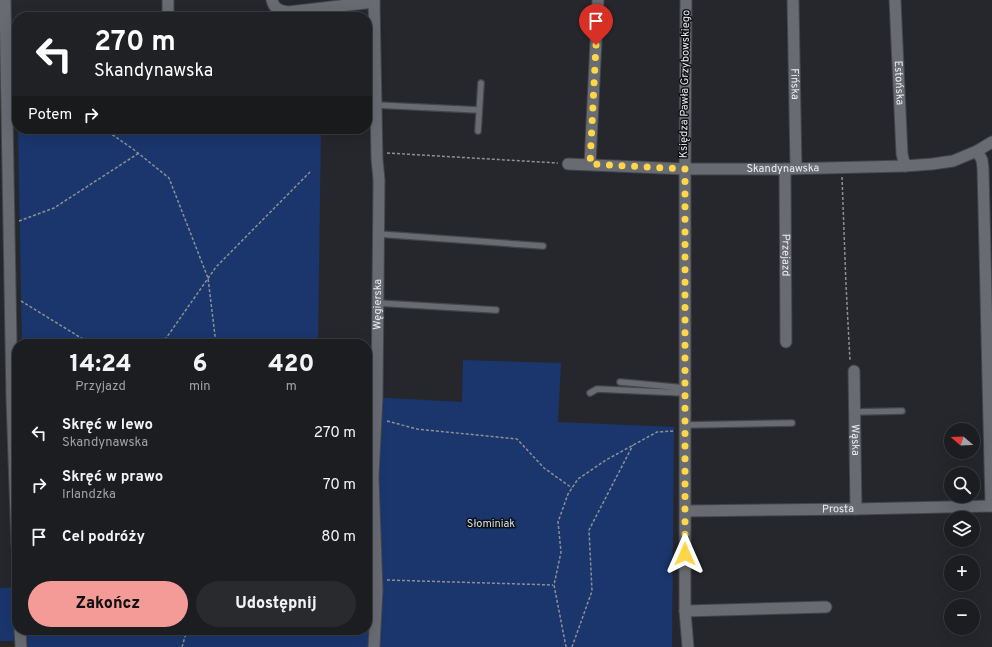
<!DOCTYPE html>
<html lang="pl">
<head>
<meta charset="utf-8">
<style>
	body { margin:0; font-family:Overpass,sans-serif; background:#292a2e; color:#f1f3f6; height:100vh; display:flex; flex-direction:column; font-size:15px; white-space:nowrap }
	* { box-sizing:border-box; margin:0 }
	p { font-size:13px; color:#a0a2a5 }
	.icon { flex:none; width:22px; height:22px; fill:none; stroke:currentColor; stroke-width:2; stroke-linecap:round; stroke-linejoin:round }
	.map { position:relative; flex:1; overflow:hidden }
	.side { position:absolute; left:12px; top:339px; width:360px; height:296px; display:flex; flex-direction:column; background:#1c1d21; border-radius:16px; box-shadow:0 4px 16px #0002,0 0 0 1px #3a3b3f }
	.side>* { flex:none }
	.banner { position:absolute; left:12px; top:12px; width:360px; height:122px; border-radius:16px; box-shadow:0 4px 16px #0002,0 0 0 1px #3a3b3f; background:#202124; color:#fff; overflow:hidden }
	.needle { width:26px; rotate:289deg }
	.buttons { position:absolute; left:944px; top:423px; display:grid; gap:8px }
	.buttons a { display:grid; place-items:center; width:36px; height:36px; border-radius:50%; background:#1c1d21; box-shadow:0 4px 16px #0002,0 0 0 1px #3a3b3f; font-size:20px }
	.pin { position:absolute; display:grid; place-items:center; width:34px; height:34px; color:#fff; margin:-41px -17px; border-radius:50% 50% 50% 0; rotate:-45deg; box-shadow:0 0 4px #0007 }
	.pin .icon { rotate:45deg }
	.me { position:absolute; width:44px; margin:-22px; rotate:0deg; stroke-linejoin:round; filter:drop-shadow(0 0 3px #0008) }
	.turn { display:flex; align-items:center; gap:14px; height:84px; padding:0 16px; font-size:18px }
	.turn .icon { width:52px; height:52px; stroke-width:2.5 }
	.turn b { display:block; font-size:28px; line-height:34px }
	.then { display:flex; align-items:center; height:38px; padding:0 16px; background:#0003; gap:8px; font-size:15px }
	.eta { display:flex; justify-content:space-evenly; align-items:center; height:68px; text-align:center }
	.eta b { font-size:24px; font-weight:800; line-height:28px }
	.action { display:flex; gap:8px; margin-top:auto; padding:8px 16px }
	.action a { flex:1; height:46px; border-radius:24px; background:#f59b97; color:#111; font-size:16px; font-weight:800; line-height:46px; text-align:center }
	.action a+a { background:#292a2e; color:#f1f3f6 }
	ul { padding:0; list-style:none }
	li { display:flex; align-items:center; gap:12px; height:52px; padding:0 16px }
	li div { flex:1 }
	li b { display:block; font-size:15px }
	li em { font-style:normal }
	.map>svg:first-child { display:block }
</style>
</head>
<body>
<div class="map">
<svg width="992" height="647" viewBox="0 0 992 647">
	<rect width="100%" height="100%" fill="#25272c"/>
	<!-- green -->
	<path fill="#1a366d" d="M18 129H321L318 344H22Z
		M367 356H368L370 397 462 402 463 360 561 363 558 422 674 427 672 647H28L27 641H0V588L17 587V630H367Z"/>
	<g fill="none" stroke-linecap="round" stroke-linejoin="round">
		<defs>
			<path id="service" d="M376 105 479 110
				M478 131 481 83
				M378 234 543 246
				M377 303 496 310
				M620 382 685 388
				M590 393 597 389 685 393
				M855 412 902 411
				M686 425 792 423"/>
			<g id="minor">
				<path d="M5 0 12 400 17 545"/>
				<path d="M272 0C274 9 280 11 288 12L374 2"/>
				<path d="M686 0 685 169V611L688 647"/>
				<path id="s1" d="M793 0 796 168"/>
				<path id="s2" d="M895 0 902 154 905 166"/>
				<path d="M168 17V0"/>
				<path d="M977 151 982 160 983 168 991 506"/>
				<path id="s3" d="M568 164 685 169H785L905 166 932 164 953 161 977 151 992 142"/>
				<path d="M590 164 598 0"/>
				<path id="s4" d="M785 169 786 342"/>
				<path id="s5" d="M854 371 856 509"/>
				<path id="s6" d="M686 511 856 509 992 506"/>
				<path d="M685 611 826 607"/>
				<path d="M20 630 21 647"/>
				<path id="s7" d="M374 647 377 590 373 477 377 397 379 180 377 159 374 0"/>
			</g>
		</defs>
		<!-- service casing -->
		<use href="#service" stroke="#434549" stroke-width="8"/>
		<!-- minor casing -->
		<use href="#minor" stroke="#434549" stroke-width="13"/>
		<!-- path -->
		<path stroke="#8e9094" stroke-width="1.5" stroke-dasharray="3 2" stroke-linecap="butt" d="M104 129 133 149 169 178 208 278 216 344
			M387 153 558 163
			M842 177 846 285 850 361
			M19 221 54 208 139 153
			M21 301 91 344
			M162 344 216 267 310 172
			M387 421 417 429 517 439 544 468 572 488
			M387 580 553 585
			M31 635 67 630
			M182 647 187 630
			M566 647 554 585 561 552 558 522 568 494 578 479 606 460 657 432 674 431
			M572 647 592 591 589 530 633 445"/>
		<!-- service -->
		<use href="#service" stroke="#686b71" stroke-width="5.5"/>
		<!-- minor -->
		<use href="#minor" stroke="#686b71" stroke-width="11"/>
	</g>
	<g fill="none" stroke-linecap="round" stroke-linejoin="round">
		<!-- route -->
		<path stroke="#ffd54a" stroke-width="7" stroke-dasharray="0 12.6" d="M596 45 590 164 685 169V554"/>
	</g>
	<g text-anchor="middle" dominant-baseline="central" stroke-width="3" stroke-linejoin="round" paint-order="stroke">
		<!-- street labels -->
		<g font-size="11" fill="#eaecef" stroke="#0f1012">
			<text stroke="none"><textPath href="#s2" startOffset="83">Estońska</textPath></text>
			<text transform="translate(685 84) rotate(-89)">Księdza Pawła Grzybowskiego</text>
			<text stroke="none"><textPath href="#s1" startOffset="84">Fińska</textPath></text>
			<text stroke="none"><textPath href="#s3" startOffset="215">Skandynawska</textPath></text>
			<text stroke="none"><textPath href="#s4" startOffset="86">Przejazd</textPath></text>
			<text stroke="none"><textPath href="#s7" startOffset="343">Węgierska</textPath></text>
			<text stroke="none"><textPath href="#s5" startOffset="69">Wąska</textPath></text>
			<text stroke="none"><textPath href="#s6" startOffset="152">Prosta</textPath></text>
		</g>
		<!-- park labels -->
		<g font-size="11" fill="#d5dff1" stroke="#0f1012">
			<text x="491" y="524">Słominiak</text>
		</g>
	</g>
</svg>
<div class="buttons">
<a><svg class="needle" viewBox="-14 -14 28 28"><path d="M0-13l5 13h-10z" fill="#e53935"/><path d="M0 13l5-13h-10z" fill="#a0a2a5"/></svg></a>
<a><svg class="icon" aria-label="search" viewBox="0 0 24 24"><circle cx="10" cy="10" r="6"/><path d="M15 15l6 6"/></svg></a>
<a><svg class="icon" aria-label="layers" viewBox="0 0 24 24"><path d="M12 4l9 5-9 5-9-5zM3 14l9 5 9-5"/></svg></a>
<a>+</a>
<a>−</a>
</div>
<div class="pin" style="left:596px;top:45px;background:#d93025"><svg class="icon" aria-label="arrive" viewBox="0 0 24 24"><path d="M6 21V4h12l-3 4 3 4H6"/></svg></div>
<svg class="me" style="left:685px;top:554px" viewBox="-20 -20 40 40"><path d="M0-17L14 15 0 8-14 15z" fill="#ffd54a" stroke="#fff" stroke-width="4"/></svg>
<div class="banner">
<div class="turn"><svg class="icon" aria-label="left" viewBox="0 0 24 24"><path d="M17 20v-9H6M10 6l-5 5 5 5"/></svg><div><b>270 m</b>Skandynawska</div></div>
<div class="then">Potem<svg class="icon" aria-label="right" viewBox="0 0 24 24"><path d="M7 20v-9h11M14 6l5 5-5 5"/></svg></div>
</div>
<section class="side">
<div class="eta">
<div><b>14:24</b><p>Przyjazd</p></div>
<div><b>6</b><p>min</p></div>
<div><b>420</b><p>m</p></div>
</div>
<ul>
<li><svg class="icon" aria-label="left" viewBox="0 0 24 24"><path d="M17 20v-9H6M10 6l-5 5 5 5"/></svg><div><b>Skręć w lewo</b><p>Skandynawska</p></div><em>270 m</em></li>
<li><svg class="icon" aria-label="right" viewBox="0 0 24 24"><path d="M7 20v-9h11M14 6l5 5-5 5"/></svg><div><b>Skręć w prawo</b><p>Irlandzka</p></div><em>70 m</em></li>
<li><svg class="icon" aria-label="arrive" viewBox="0 0 24 24"><path d="M6 21V4h12l-3 4 3 4H6"/></svg><div><b>Cel podróży</b></div><em>80 m</em></li>
</ul>
<div class="action"><a>Zakończ</a><a>Udostępnij</a></div>
</section>
</div>
</body>
</html>
